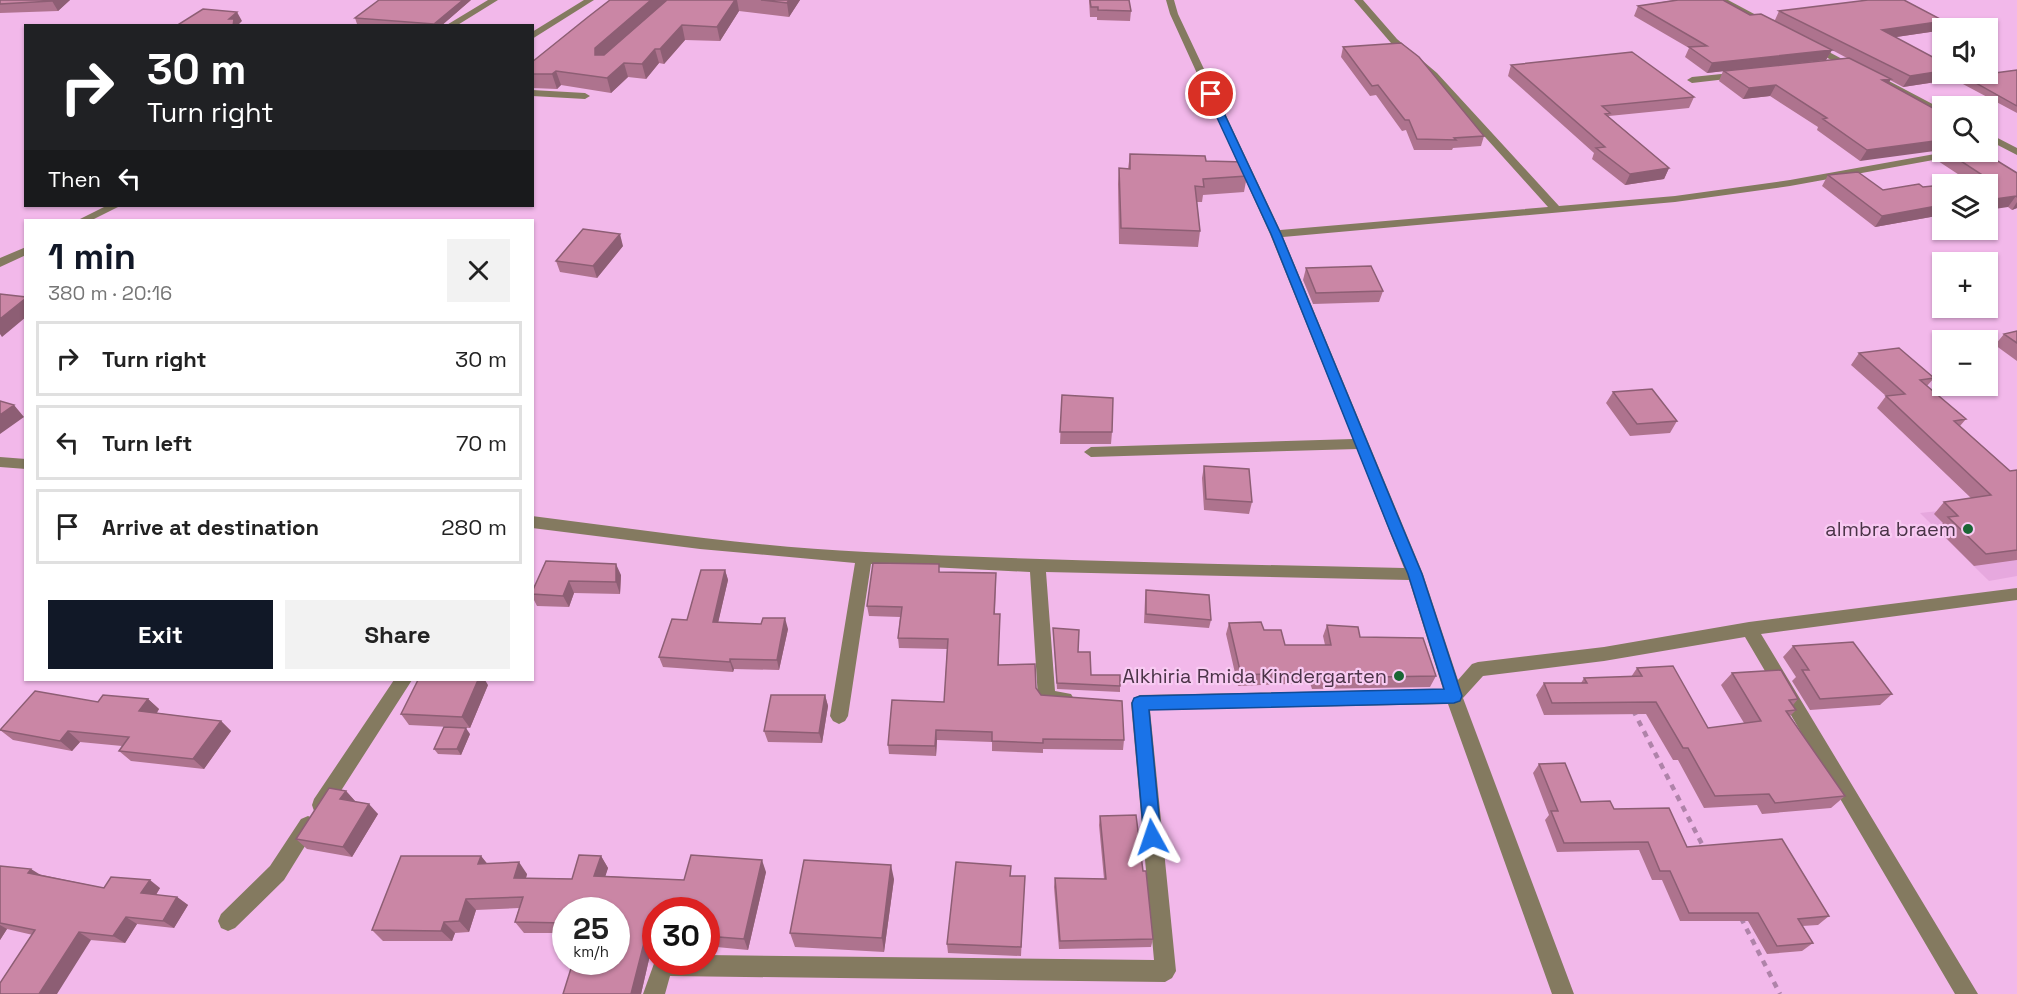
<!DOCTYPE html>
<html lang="en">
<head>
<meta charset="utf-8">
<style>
	body { margin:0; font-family:"Space Grotesk",sans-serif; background:#f2f2f2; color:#222; height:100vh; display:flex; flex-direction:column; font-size:22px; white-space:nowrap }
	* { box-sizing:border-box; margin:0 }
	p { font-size:20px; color:#767676 }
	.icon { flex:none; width:33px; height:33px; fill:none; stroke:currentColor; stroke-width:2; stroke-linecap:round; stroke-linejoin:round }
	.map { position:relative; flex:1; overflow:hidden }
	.drawer { position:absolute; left:24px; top:219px; width:510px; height:462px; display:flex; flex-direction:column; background:#fff; border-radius:0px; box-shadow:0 2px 4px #0004 }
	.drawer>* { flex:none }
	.guide { position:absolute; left:24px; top:24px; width:510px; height:183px; border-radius:0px; box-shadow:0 2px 4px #0004; background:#202124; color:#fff; overflow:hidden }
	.controls { position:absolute; left:1932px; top:18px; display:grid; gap:12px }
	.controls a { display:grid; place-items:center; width:66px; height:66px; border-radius:0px; background:#fff; box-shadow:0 2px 4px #0004; font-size:30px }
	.speed { position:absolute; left:552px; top:897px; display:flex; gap:12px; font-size:30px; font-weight:700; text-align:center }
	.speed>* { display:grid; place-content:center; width:78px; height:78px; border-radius:50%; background:#fff; box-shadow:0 2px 4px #0004; line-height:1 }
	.speed small { font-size:15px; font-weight:400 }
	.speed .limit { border:9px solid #d22; background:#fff; color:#111 }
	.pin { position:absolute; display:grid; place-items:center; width:51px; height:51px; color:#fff; margin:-26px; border:3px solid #fff; border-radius:50%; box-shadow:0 2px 6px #0007 }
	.me { position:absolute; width:66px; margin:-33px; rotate:355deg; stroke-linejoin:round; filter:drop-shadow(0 0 4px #0008) }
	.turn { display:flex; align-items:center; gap:21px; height:126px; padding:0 24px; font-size:27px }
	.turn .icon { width:78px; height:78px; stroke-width:2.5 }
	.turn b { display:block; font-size:42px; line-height:51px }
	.then { display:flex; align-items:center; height:57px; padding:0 24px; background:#0003; gap:12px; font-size:22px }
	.round { display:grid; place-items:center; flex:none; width:63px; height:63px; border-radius:0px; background:#f2f2f2 }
	.headline { display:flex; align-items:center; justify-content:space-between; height:102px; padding:0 24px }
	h1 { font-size:36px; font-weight:700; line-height:45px; color:#111827 }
	.cta { display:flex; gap:12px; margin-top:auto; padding:12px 24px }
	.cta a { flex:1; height:69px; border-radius:0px; background:#111827; color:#fff; font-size:24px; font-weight:700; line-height:69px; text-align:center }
	.cta a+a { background:#f2f2f2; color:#222 }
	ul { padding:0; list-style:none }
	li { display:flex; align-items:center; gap:18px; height:75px; margin:0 12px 9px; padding:0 12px; border:3px solid #e0e0e0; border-radius:0px }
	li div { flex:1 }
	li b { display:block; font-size:22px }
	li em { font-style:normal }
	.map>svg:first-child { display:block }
</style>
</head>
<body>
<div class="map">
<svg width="2017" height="994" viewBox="0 0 2017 994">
	<rect width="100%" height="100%" fill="#f2b8ea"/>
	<!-- built -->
	<path fill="#e6a8de" d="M1976 507 2017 545V576L1989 581 1920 513Z"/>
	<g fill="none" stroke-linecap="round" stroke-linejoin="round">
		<!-- path -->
		<path stroke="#af83a9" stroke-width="4.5" stroke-dasharray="6 6" stroke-linecap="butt" d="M1633 710 1705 850
			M1741 918 1780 994"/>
		<!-- minor -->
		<path fill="#847a60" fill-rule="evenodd" d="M488 0H498L456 26H445Z
			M584 0H594L532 39V32Z
			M1166 0H1174L1178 14 1280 230 1548 207 1431 77 1391 43 1354 0H1363L1397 39 1437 73 1559 206 1675 196 1790 180 1946 152H1966L1961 155 1790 186 1675 202 1283 237 1423 574 1458 680 1472 664 1478 662 1604 647 1749 622 2017 588V600L1761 634 1978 994H1955L1745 637 1604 661 1483 676 1463 698 1574 994H1552L1448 704 1150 710 1176 971 1172 978 1165 982 670 976 665 994H643L656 958V962H706V955L1154 960 1131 703 1134 698 1140 695 1443 689 1409 580 1046 572 1055 691 1071 694 1074 699 1071 704C1062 708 1050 707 1041 703L1038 698 1030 572 871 564 848 716 845 721 839 724 833 721 830 716 855 563 700 549 532 528V516C643 530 754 547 866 552 1045 561 1225 564 1404 568L1357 449 1091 457 1084 452 1091 447 1353 439 1270 234 1170 14Z
			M1717 0H1728L1773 24 1766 26Z
			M1808 44H1814L1859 68 1851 70 1808 48Z
			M1741 72 1746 75 1744 77 1692 83 1687 80 1692 77Z
			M1881 80H1887L1942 109V116L1881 84Z
			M532 90 585 93 590 96 585 99 532 96Z
			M1988 133 2017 148V155L1988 140Z
			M106 206H120L92 220H78Z
			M26 247V255L0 267V258Z
			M0 457 26 459V469L0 467Z
			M394 680H412L328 811 321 814 314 811 312 805 314 799Z
			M308 816 315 819 318 825 284 880 235 928 228 931 221 928 218 921 221 914 270 866 301 819Z"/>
	</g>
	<!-- wall -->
	<path fill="#ae738e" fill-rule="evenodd" d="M0 0H70L58 11 0 13Z
		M471 0 441 26H383L357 24 355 18Z
		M610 0H800L789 17 739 11 720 41 685 40 664 64 659 63 646 79 628 77 611 93 561 85 557 89 532 88V62Z
		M1089 0H1129L1131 11 1130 21 1097 20V17H1090Z
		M1674 0H1723L1750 15 1775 20 1779 11 1937 31 1896 37 1949 80 1903 87 1890 80 1888 84 1942 113 1860 161 1817 130 1818 127 1770 96 1743 99 1719 81 1723 71 1707 73 1685 57 1689 48 1634 16 1638 6ZM1832 50 1847 58 1773 66 1826 60Z
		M1343 47 1484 136 1481 146 1453 148 1452 150H1414L1406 130 1402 131 1376 95 1370 96 1341 57Z
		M1511 65 1694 97 1689 108 1609 116V117L1669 168 1664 179 1625 185 1592 159 1594 153 1508 76Z
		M2017 70V113L1961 83 1965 77Z
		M1945 152H1983L2017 173V208L2012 210 2008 207 1938 161Z
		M1130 154 1206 161 1247 176 1244 192 1203 195 1202 202H1197L1200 231 1198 247 1119 244 1118 184 1119 168 1128 169Z
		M1828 175 1883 190 1923 187 1942 185V215L1875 227 1822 186Z
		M623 246 597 278 560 272 556 261Z
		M1306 268 1383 291 1379 302 1313 304 1303 280Z
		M2017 331V361L1995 345 2004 334Z
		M1859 353 1934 378 1927 386 1966 419 1960 426 2010 471 2017 470V560L1974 566 1937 529 1943 523 1934 514 1944 502 1971 498 1877 408 1886 396 1851 365Z
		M1613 392 1677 421 1670 433 1630 436 1606 403Z
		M1062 395 1112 432 1111 444H1060Z
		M1204 466 1252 502 1249 514 1204 510 1202 478Z
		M546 561 621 575 620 594 574 593 569 607 537 606 532 596V592Z
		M725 570 728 580 718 622 788 629 779 670 734 669 733 672 663 667 659 657Z
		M940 572 996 573 995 614 999 665 1036 688 1041 695 1124 740 1123 750 1043 749V753L992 751V742L937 740 936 756 889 754 888 745 944 702 947 649 899 648 898 638 900 617 869 616 867 606Z
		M1146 590 1211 620 1209 628 1144 623 1145 599Z
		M1229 623 1264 630 1285 645H1325L1323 636 1327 625 1360 637 1436 676 1430 687 1312 689 1310 683 1238 686 1226 634Z
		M1053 628 1078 652 1091 675 1120 686V692L1057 689Z
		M1793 646 1892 694 1880 705 1810 710 1792 681 1796 677 1783 657Z
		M1637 668 1708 728 1744 723 1721 685 1732 673 1798 699 1793 705 1796 710 1790 716 1845 796 1831 808 1762 814 1757 805 1704 808 1678 760H1673L1646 714 1544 715 1536 695 1544 683H1581L1584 678 1631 677Z
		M488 685 470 728 409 725 401 714Z
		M825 695 828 706 822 743 768 742 764 731Z
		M148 699 159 709 157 713 221 721 231 731 204 769 131 761 119 751 122 746 80 742 72 751 13 740 0 730 98 702Z
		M470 734 461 755 438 754 434 749Z
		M1539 764 1581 802 1614 809 1687 847 1829 916 1818 925 1802 926 1813 943 1802 951 1767 954 1748 921H1680L1662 880H1652L1639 850 1557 852 1545 820 1549 815 1533 773Z
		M346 791 355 801 378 814 352 857 307 849 296 839Z
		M1100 816 1143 871 1153 939 1151 947 1059 949 1054 887 1055 878 1104 879 1099 825Z
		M481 856 487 864 527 874 526 878 572 879 601 856 608 868 605 876 684 880 766 872 748 950 706 946V910H656V942H653L641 994H563L616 910H566V933H524L515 922 519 908 476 910 469 932 455 933 452 941H383L372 930Z
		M0 866 104 888H160L156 895 177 897 188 905 174 928 137 924 125 943 33 935 7 929 0 940Z
		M1011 876H1025L1021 956 948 953 947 944Z
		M894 879 884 952 795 947 790 933Z"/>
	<!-- shaded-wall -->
	<path fill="#8d5e74" d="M54 0H70L58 11 52 1Z
		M463 0H471L441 26H435L434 24Z
		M651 0H670L600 62 595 55V48Z
		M735 0H737L739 11 720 41 717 27Z
		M789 0H800L789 17 787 3Z
		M237 12 242 21 237 26H233L229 19Z
		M1944 21 1937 31 1876 40 1882 30Z
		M682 25 685 40 664 64 660 49Z
		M655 49 659 63 646 79 642 64Z
		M1832 50 1826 60 1707 73 1712 63Z
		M624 63 628 77 611 93 607 78Z
		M556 71 561 85 557 89 552 74Z
		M1942 71V74H1953L1949 80 1903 87 1910 76Z
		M1891 79 1885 90 1882 80Z
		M1776 85 1770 96 1743 99 1749 88Z
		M1942 140V150L1860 161 1867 150Z
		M1669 168 1664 179 1625 185 1630 174Z
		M2016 196 2008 207 1988 210V200Z
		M2017 202V208L2012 210Z
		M1942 205V215L1875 227 1882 216Z
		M620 234 623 246 597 278 593 266Z
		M26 298V317L2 337 0 334V319Z
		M14 405 24 417 0 434V415Z
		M616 564 621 575 620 594 616 582Z
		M725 570 728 580 716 632 713 622Z
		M569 581 574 593 569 607 563 596Z
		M785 618 788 629 779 670 777 660Z
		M730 659 734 669 733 672 730 662Z
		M478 680H485L488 685 470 728 462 717Z
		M825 695 828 706 822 743 819 733Z
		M148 699 159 709 151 721 139 711Z
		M221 721 231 731 204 769 193 759Z
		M466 728 470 734 461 755 457 749Z
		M936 730 937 740 936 756 935 746Z
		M68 731 80 742 72 751 60 741Z
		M346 791 355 801 340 799Z
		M369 804 378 814 352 857 343 847Z
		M481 856 490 867 478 864Z
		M601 856 608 868 602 887 594 876Z
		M762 860 766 872 748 950 744 939Z
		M519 862 527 874 523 889 514 878Z
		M891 865 894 879 884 952 882 938Z
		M31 869 44 877 28 873Z
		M150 880 160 888 152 901 141 893Z
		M177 897 188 905 174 928 163 921Z
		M466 899 476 910 469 932 459 921Z
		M126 917 137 924 125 943 113 936Z
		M444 922 455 933 452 941 441 931Z
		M0 925 7 929 0 940Z
		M647 931 653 942 641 994H631Z
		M79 932 91 940 57 994H39Z"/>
	<!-- building -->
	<path fill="#ca86a5" stroke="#8d5e74" stroke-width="1.5" d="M0 0H54L52 1 0 4Z
		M379 0H463L434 24 355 18Z
		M610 0H651L595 48V55H604L667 0H735L717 27 682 25 660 49H655L642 64 624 63 607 78 556 71 552 74H532V62L588 17Z
		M761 0H789L787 3Z
		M1090 0H1129L1131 11 1098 10V7H1091Z
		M1678 0H1723L1750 15 1761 14 1832 50 1712 63 1689 47 1707 46 1638 6Z
		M1868 0H1904L1944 21 1882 30 1942 62V71L1910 76 1779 11Z
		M203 9 237 12 229 19H234L233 26H176Z
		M1401 43 1419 57 1484 136 1454 138 1456 140 1417 139 1409 120H1405L1378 85 1372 86 1343 47Z
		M1632 52 1694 97 1602 106 1610 113 1605 114 1669 168 1630 174 1596 148 1605 147 1511 65Z
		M1849 58 1891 79 1882 80 1942 113V140L1867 150 1823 119 1827 118 1776 85 1749 88 1724 71Z
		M2017 70V106L1965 77Z
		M1947 152H1983L2017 173V197L2016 196 1988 200V184H1944L1987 178Z
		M1130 154 1205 156 1206 161 1244 162 1247 176 1203 179 1204 187 1195 186 1200 231 1121 228 1119 168 1130 169Z
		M1858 172 1883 190 1919 184 1923 187 1942 185V205L1882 216 1828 175Z
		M583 229 620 234 593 266 556 261Z
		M1371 266 1383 291 1316 293 1306 268Z
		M0 294 26 297V298L0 319Z
		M2017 331V343L2004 334Z
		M1899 348 1934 378 1920 380 1966 419 1954 421 2010 471 2017 470V550L1986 554 1948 517 1958 516 1944 502 1991 495 1886 396 1905 394 1859 353Z
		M1652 389 1677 421 1637 424 1613 392Z
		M1062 395 1113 398 1112 432H1060Z
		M0 401 14 405 0 415Z
		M1204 466 1249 469 1252 502 1206 499Z
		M546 561 616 564V582L569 581 563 596 532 594V592Z
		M873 563 939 564V572L996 573 994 614H1000L998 665 1035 664 1036 688 1041 695 1122 701 1124 740 1043 739V743L992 741V732L936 730 935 746 888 745 892 700 944 702 948 639 898 638 902 607 867 606Z
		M701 570H725L713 622 761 624 763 618H785L777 660 730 659V662L659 657 672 619 687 620Z
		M1146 590 1209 595 1211 620 1146 614Z
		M1261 622 1264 630H1281L1285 645H1331L1327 625 1358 627 1360 637 1423 638 1436 676 1316 678 1314 672 1241 675 1229 623Z
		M1053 628 1079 630 1078 652H1090L1091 675H1120V686L1057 683Z
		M1853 642 1892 694 1820 699 1802 670H1809L1793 646Z
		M1673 666 1708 728 1761 721 1732 673 1781 670 1798 699 1789 700 1796 710 1786 711 1845 796 1775 803 1769 794 1715 796 1688 748H1683L1656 702 1552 703 1544 683H1587L1584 678 1642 676 1637 668Z
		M418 680H478L462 717 401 714Z
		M35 691 98 702 103 695 148 699 139 711 221 721 193 759 119 751 129 737 68 731 60 741 0 730Z
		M771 695H825L819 733 764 731Z
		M444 727 466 728 457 749H434Z
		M1565 763 1581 802 1610 801 1614 809 1669 808 1687 847 1782 839 1829 916 1798 919 1813 943 1777 946 1758 913H1689L1670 871H1660L1648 842 1564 843 1551 811H1558L1539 764Z
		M329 788 346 791 340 799 369 804 343 847 296 839Z
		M1136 815 1143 871H1146L1153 939 1060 941 1055 878 1106 879 1100 816Z
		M579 855 601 856 594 876 684 880 691 855 762 860 744 939 706 936V910H656V932L647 931 631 994H563L573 962H616V910H566V923L515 922 523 897 466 899 459 921 444 922 441 931 372 930 401 856H481L478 864 519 862 514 878 572 879Z
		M804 860 891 865 882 938 790 933Z
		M956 862 1011 866 1010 876H1025L1021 947 947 944Z
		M0 866 31 869 28 873 104 888 111 877 150 880 141 893 177 897 163 921 126 917 113 936 79 932 39 994H0V983L35 930 0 923Z"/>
	<!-- route -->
	<path fill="#1a73e8" stroke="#114b97" stroke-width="1.5" d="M1208 92 1215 94 1281 234 1404 531 1422 574 1462 696 1460 701 1454 703 1149 710 1161 837 1159 843 1152 845 1146 843 1144 837 1132 703 1134 698 1140 696 1444 689 1408 574 1390 531 1271 234 1206 94Z"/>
	<!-- markers -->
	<g fill="#196634" stroke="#f8caf2" stroke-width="2">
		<circle cx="1968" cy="529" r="6"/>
		<circle cx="1399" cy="676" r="6"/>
	</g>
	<g text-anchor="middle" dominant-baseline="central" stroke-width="4.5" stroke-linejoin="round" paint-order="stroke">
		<!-- poi labels -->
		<g font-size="20" fill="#4a3347" stroke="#f8caf2" text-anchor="end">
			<text x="1956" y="529">almbra braem</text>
			<text x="1387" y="676">Alkhiria Rmida Kindergarten</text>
		</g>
	</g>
</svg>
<div class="controls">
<a><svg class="icon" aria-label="sound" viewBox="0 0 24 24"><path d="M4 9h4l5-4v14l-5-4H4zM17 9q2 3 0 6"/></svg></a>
<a><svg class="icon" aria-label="search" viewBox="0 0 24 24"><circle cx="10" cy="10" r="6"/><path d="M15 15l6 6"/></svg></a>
<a><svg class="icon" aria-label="layers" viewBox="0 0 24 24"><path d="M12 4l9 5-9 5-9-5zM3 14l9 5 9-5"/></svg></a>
<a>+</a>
<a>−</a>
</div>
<div class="speed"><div>25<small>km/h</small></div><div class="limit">30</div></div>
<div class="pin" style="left:1211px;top:94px;background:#d93025"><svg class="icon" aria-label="arrive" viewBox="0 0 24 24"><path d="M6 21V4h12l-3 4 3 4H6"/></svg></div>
<svg class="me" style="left:1152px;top:837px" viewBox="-20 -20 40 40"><path d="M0-17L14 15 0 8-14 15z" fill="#1a73e8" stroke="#fff" stroke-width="4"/></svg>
<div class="guide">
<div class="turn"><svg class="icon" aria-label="right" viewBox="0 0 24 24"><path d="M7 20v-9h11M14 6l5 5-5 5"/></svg><div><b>30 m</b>Turn right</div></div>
<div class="then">Then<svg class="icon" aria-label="left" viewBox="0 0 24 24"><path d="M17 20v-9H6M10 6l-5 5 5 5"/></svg></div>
</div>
<section class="drawer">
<div class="headline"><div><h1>1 min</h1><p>380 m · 20:16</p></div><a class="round"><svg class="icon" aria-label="close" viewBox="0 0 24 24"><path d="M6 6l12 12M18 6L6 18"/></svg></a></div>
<ul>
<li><svg class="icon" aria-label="right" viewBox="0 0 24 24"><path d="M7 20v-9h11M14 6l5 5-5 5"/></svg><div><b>Turn right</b></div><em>30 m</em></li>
<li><svg class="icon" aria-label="left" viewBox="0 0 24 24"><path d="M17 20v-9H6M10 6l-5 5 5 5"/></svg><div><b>Turn left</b></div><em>70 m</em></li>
<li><svg class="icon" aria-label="arrive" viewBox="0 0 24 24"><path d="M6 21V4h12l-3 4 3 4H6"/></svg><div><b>Arrive at destination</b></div><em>280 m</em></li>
</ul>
<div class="cta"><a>Exit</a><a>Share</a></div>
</section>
</div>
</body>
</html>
